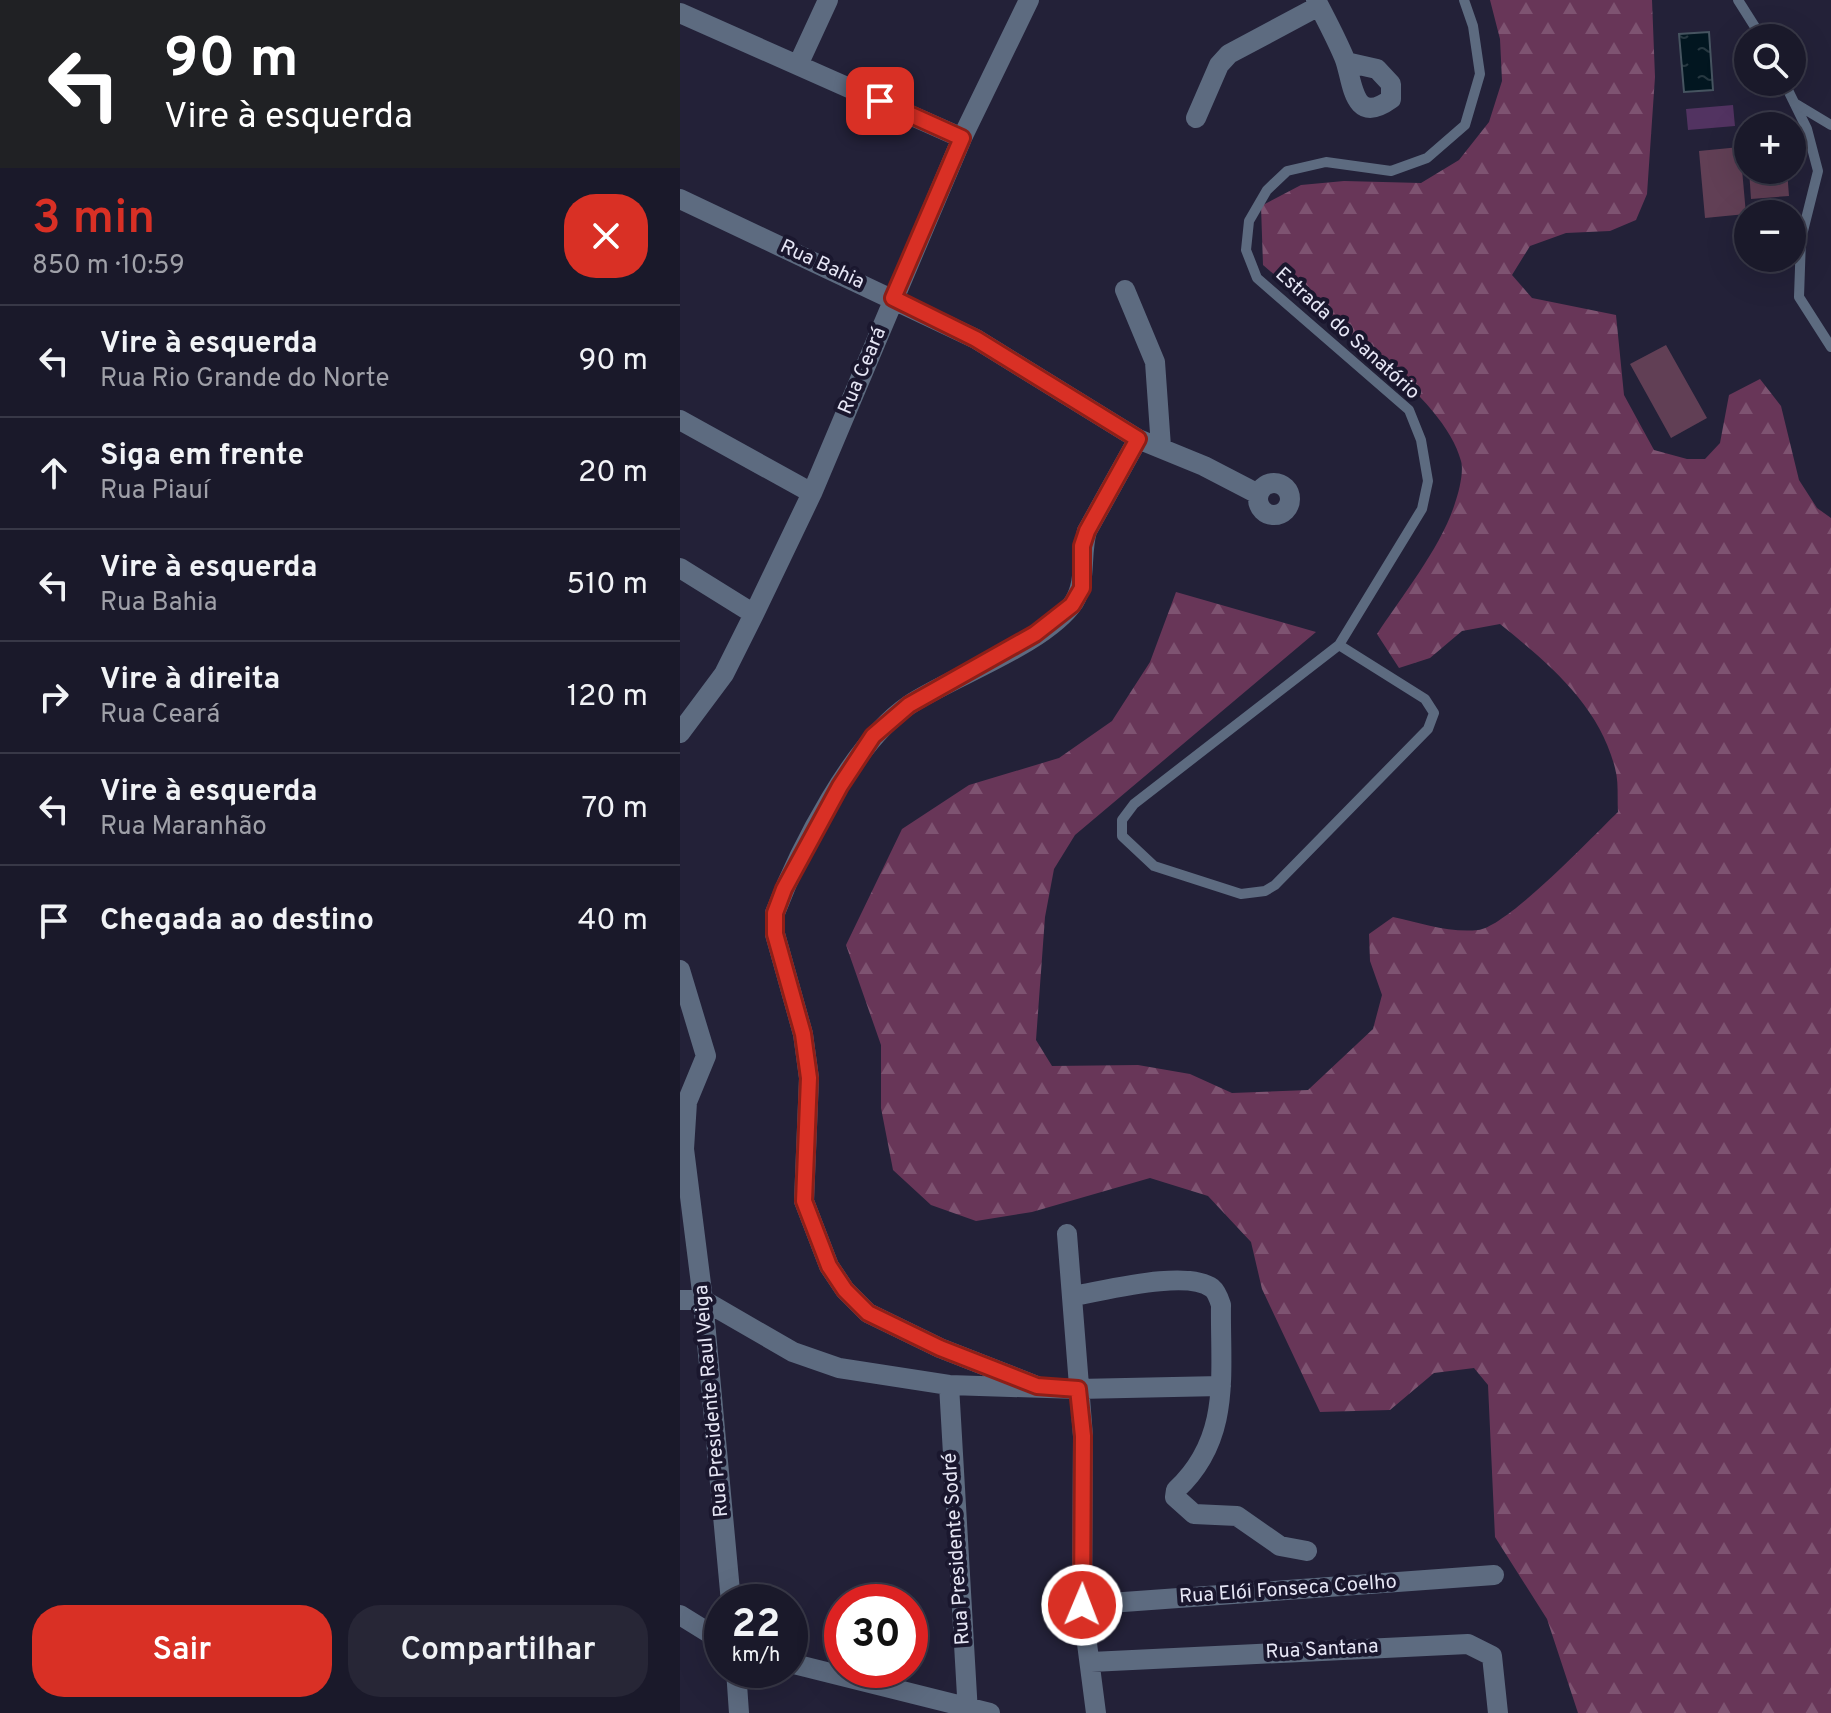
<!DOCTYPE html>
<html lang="pt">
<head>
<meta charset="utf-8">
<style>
	body { margin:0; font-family:Overpass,sans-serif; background:#272636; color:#f1f3f6; height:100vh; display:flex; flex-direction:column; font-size:30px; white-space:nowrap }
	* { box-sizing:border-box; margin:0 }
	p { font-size:26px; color:#9fa0a8 }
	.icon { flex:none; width:44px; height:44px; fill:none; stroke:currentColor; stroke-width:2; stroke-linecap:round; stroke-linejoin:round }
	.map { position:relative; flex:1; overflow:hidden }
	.details { display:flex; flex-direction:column; background:#1a192a; width:680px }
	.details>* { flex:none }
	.hud { background:#202124; color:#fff; overflow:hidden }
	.fabs { position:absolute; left:1054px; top:24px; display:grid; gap:16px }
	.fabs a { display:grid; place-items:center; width:72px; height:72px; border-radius:50%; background:#1a192a; box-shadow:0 8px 32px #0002,0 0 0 2px #383847; font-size:40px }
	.speed { position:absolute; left:24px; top:1584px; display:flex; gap:16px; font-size:40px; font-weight:700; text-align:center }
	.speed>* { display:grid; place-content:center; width:104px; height:104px; border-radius:50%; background:#1a192a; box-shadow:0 8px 32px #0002,0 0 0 2px #383847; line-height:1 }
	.speed small { font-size:20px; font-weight:400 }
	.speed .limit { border:12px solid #d22; background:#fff; color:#111 }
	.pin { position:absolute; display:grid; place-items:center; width:68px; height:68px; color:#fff; margin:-34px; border-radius:16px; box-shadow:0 4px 12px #0006 }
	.me { position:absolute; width:88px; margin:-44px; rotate:1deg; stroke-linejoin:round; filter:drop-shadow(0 0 6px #0008) }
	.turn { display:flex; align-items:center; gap:28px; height:168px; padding:0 32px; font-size:36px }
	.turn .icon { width:104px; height:104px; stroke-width:2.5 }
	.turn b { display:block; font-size:56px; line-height:68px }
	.round { display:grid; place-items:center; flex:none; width:84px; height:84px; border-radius:32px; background:#272636 }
	.head { display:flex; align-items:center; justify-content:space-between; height:136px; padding:0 32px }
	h1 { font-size:48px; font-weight:600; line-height:60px; color:#d93025 }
	.cta { display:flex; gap:16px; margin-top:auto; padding:16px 32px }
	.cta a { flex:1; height:92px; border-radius:32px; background:#d93025; color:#fff; font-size:32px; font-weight:600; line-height:92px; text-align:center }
	.cta a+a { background:#272636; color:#f1f3f6 }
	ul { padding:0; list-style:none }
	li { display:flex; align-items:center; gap:24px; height:112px; padding:0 32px; border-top:2px solid #383847 }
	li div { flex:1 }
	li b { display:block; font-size:30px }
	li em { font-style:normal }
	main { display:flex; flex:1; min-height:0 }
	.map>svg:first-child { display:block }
</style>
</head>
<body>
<main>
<section class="details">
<div class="hud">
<div class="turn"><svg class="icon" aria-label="left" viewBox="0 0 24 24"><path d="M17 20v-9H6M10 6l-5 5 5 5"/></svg><div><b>90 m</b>Vire à esquerda</div></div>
</div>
<div class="head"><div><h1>3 min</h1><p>850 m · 10:59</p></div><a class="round" style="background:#d93025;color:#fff"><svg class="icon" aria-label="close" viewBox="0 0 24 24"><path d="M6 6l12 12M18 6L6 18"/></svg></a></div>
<ul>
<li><svg class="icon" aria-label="left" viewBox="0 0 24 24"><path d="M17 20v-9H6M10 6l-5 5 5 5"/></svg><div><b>Vire à esquerda</b><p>Rua Rio Grande do Norte</p></div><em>90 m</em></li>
<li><svg class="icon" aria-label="ahead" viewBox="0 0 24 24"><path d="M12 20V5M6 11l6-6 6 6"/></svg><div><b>Siga em frente</b><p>Rua Piauí</p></div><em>20 m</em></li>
<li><svg class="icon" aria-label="left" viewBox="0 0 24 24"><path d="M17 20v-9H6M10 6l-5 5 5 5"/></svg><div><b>Vire à esquerda</b><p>Rua Bahia</p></div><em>510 m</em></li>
<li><svg class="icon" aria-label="right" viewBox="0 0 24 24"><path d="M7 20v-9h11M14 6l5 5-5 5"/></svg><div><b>Vire à direita</b><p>Rua Ceará</p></div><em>120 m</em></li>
<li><svg class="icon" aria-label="left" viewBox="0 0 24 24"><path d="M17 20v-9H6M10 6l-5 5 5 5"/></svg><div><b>Vire à esquerda</b><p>Rua Maranhão</p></div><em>70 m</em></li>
<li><svg class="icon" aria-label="arrive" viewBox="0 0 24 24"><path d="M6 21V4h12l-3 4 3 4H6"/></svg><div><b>Chegada ao destino</b></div><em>40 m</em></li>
</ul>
<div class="cta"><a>Sair</a><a>Compartilhar</a></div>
</section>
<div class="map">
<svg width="1151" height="1713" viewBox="0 0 1151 1713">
	<defs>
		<pattern id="forest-firs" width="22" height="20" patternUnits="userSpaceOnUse" patternTransform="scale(2)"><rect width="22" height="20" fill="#683658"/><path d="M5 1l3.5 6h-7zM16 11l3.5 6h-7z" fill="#7e5371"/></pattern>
		<pattern id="water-ripples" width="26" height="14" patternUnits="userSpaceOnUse" patternTransform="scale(2)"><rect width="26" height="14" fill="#021620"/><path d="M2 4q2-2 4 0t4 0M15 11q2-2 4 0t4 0" fill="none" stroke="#273841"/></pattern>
	</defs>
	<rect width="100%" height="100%" fill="#232138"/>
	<!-- forest -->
	<path fill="url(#forest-firs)" d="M810 0H972L975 77 967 194 956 220 930 231 886 233 850 246 832 275 852 298 936 315 944 395 974 450 1007 459H1025L1040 443 1049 395 1080 379 1101 406 1119 480 1137 508 1151 518V1713H898L867 1619 815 1537 808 1385 794 1368 754 1373 710 1410 640 1412 582 1289 571 1242 528 1196 470 1178 352 1212 296 1221 251 1205 213 1170 201 1108V1045L166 945 222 829 289 785 379 758 432 721 470 662 496 592 636 632 395 835 374 869 365 917 356 1040 372 1066 458 1065 510 1074 552 1093 628 1090 693 1029 702 995 690 961 689 934 713 917C740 923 770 933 798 930 827 927 913 836 938 812 937 798 939 782 935 768 919 705 868 663 820 624L782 631 750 658 719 668 697 634C722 596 762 546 775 503 779 492 784 471 781 461 764 393 636 312 583 265L581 206 621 185 664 181 741 183 779 160 809 122 822 81 820 39Z"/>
	<!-- park -->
	<path fill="#613f55" d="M1060 147 1066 214 1025 218 1019 151Z
		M1069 170H1107L1109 196 1071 199Z
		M986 345 1027 418 991 438 950 364Z"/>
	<!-- water -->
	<path fill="url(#water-ripples)" stroke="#465460" stroke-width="2" d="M1029 32 1033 90 1004 92 999 34Z"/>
	<!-- building -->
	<path fill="#523361" d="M1053 105 1055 126 1008 130 1006 109Z"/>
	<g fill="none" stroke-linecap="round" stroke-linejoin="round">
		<!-- service -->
		<path stroke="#5d6b80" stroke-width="10" d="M1058 0 1082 38
			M1104 82 1127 129 1138 171 1121 239 1119 297 1151 347
			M1116 104 1151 125
			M659 645 745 699 754 713 748 729 595 885 585 891 561 894 474 866 442 836V820L454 804 659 645 742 509 748 481 741 440 729 410 577 278 566 250 569 221 587 190 607 171 646 162 711 171 747 158 785 125 800 74 793 26 784 0"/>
		<!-- minor -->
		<path stroke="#5d6b80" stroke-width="20" d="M636 0C646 19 656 38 664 57 673 78 671 128 711 99V84L697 69 666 62
			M0 13 282 138
			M118 65 148 0
			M516 118 539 65 549 54 639 6
			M0 199 296 339 458 439 524 466 578 494
			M445 290 475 362 481 447
			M0 420 132 493
			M578 499a16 16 0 1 1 32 0a16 16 0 1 1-32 0Z
			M0 568 74 614
			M0 733 44 674 74 614 132 493 282 138 349 0
			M0 970 26 1056 7 1102 4 1149 23 1300 51 1602
			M387 1234 403 1436 402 1605 416 1713
			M393 1296C424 1291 507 1269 532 1288 537 1292 539 1299 541 1305 540 1374 552 1438 496 1490L495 1497 514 1514 557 1516 600 1546 627 1551
			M0 1300H23L113 1352 159 1368 269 1385 398 1389 541 1386
			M269 1385 288 1713
			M357 1386 260 1348 188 1313 165 1290 149 1266 124 1201 129 1078 123 1034 95 934V913C119 850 173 743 229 705 273 676 366 644 394 602 407 581 400 555 407 531L458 439
			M402 1605 814 1575
			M0 1615 42 1641
			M411 1662 788 1644 812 1656 818 1713
			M110 1663 310 1713
			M56 1670 59 1713"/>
	</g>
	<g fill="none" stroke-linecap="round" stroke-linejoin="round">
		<defs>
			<path id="route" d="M200 101 282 138 213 298 296 339 458 439 407 531 402 546V588L392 605 355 634 229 705 193 736 160 786 104 889 95 913V934L123 1034 129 1078 124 1201 149 1266 165 1290 188 1313 260 1348 357 1386 398 1389 403 1436 402 1605"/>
		</defs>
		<!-- route casing -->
		<use href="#route" stroke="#8d1f18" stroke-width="20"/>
		<!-- route -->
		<use href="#route" stroke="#d93025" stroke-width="14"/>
	</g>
	<g text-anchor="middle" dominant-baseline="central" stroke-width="8" stroke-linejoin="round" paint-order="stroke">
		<!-- street labels -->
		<g font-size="20" fill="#e6e6f5" stroke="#1a172e">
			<text transform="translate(142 265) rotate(25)">Rua Bahia</text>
			<text transform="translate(667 334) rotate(42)">Estrada do Sanatório</text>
			<text transform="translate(183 371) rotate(-67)">Rua Ceará</text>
			<text transform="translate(32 1401) rotate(-95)">Rua Presidente Raul Veiga</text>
			<text transform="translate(277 1549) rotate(-94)">Rua Presidente Sodré</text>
			<text transform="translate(608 1590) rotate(-4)">Rua Elói Fonseca Coelho</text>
			<text transform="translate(642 1650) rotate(-3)">Rua Santana</text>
		</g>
	</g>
</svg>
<div class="fabs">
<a><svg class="icon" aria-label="search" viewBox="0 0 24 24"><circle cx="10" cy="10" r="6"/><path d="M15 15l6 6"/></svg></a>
<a>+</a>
<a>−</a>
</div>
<div class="speed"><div>22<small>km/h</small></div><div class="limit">30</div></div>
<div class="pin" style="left:200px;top:101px;background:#d93025"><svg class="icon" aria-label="arrive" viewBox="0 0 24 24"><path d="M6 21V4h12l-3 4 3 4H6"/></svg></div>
<svg class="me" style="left:402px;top:1605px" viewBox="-20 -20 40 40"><circle r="17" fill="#d93025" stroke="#fff" stroke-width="3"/><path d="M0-11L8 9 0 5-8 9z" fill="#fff"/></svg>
</div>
</main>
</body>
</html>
